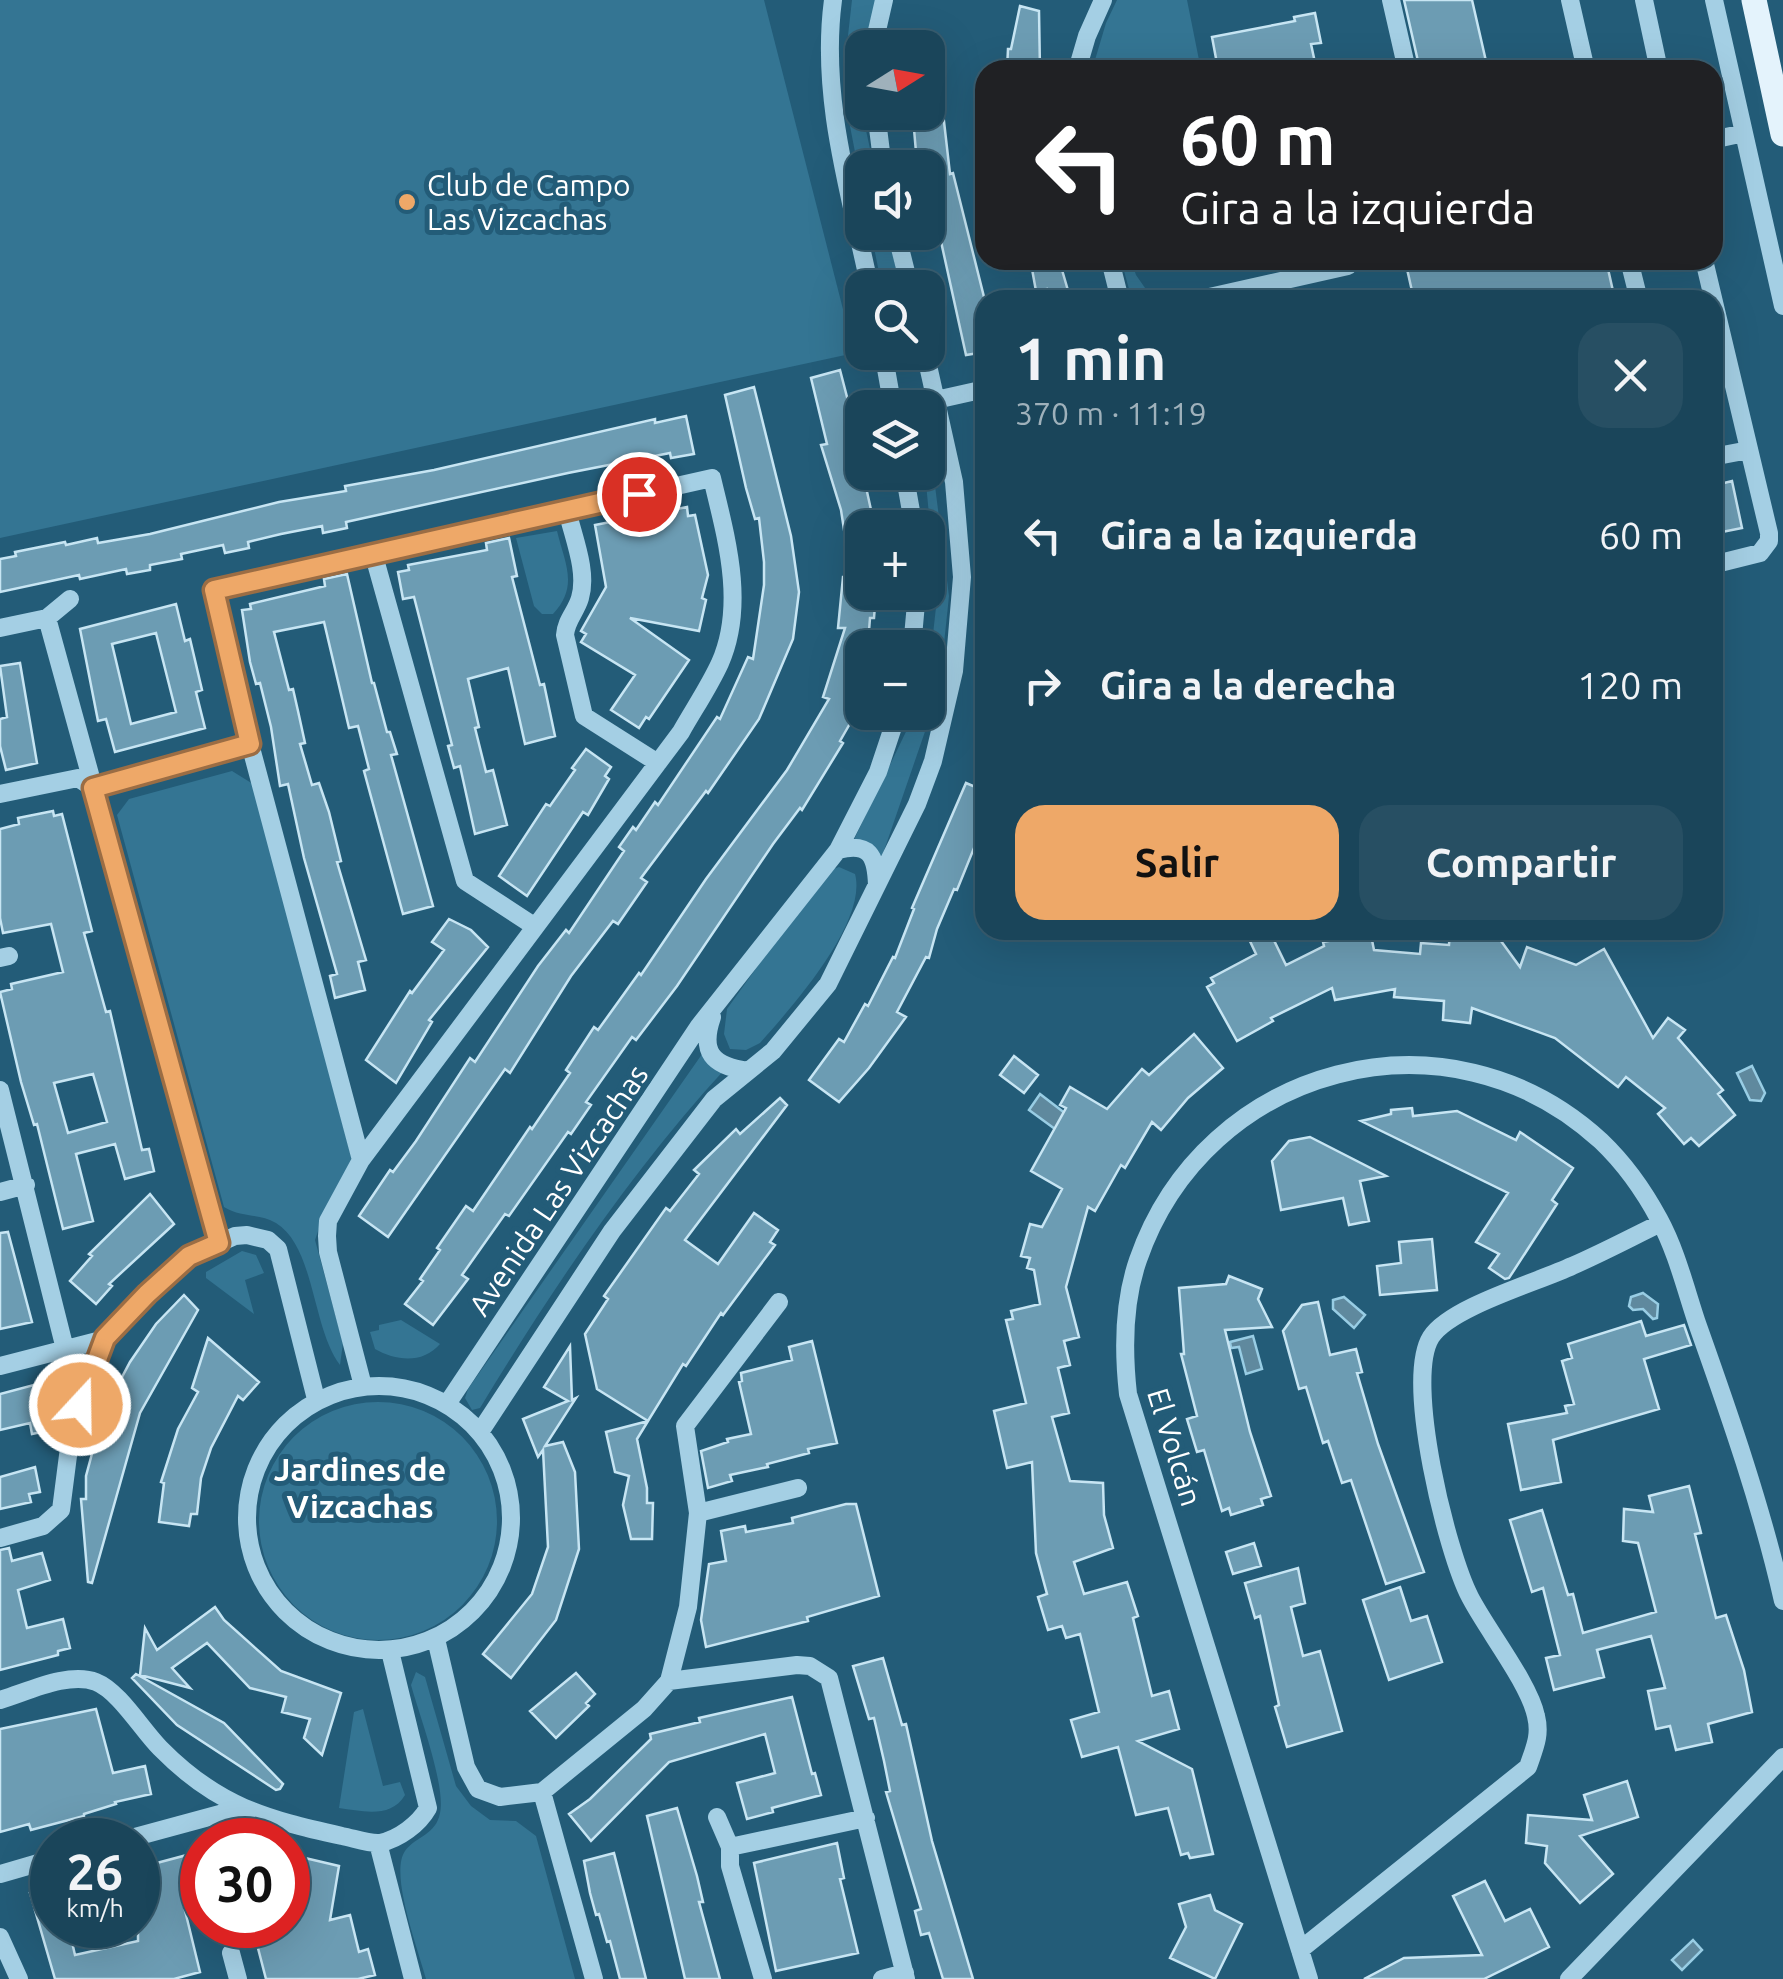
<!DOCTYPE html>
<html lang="es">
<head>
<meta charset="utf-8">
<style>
	body { margin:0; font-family:Ubuntu,sans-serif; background:#274f63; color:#f1f3f6; height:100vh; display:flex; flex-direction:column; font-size:38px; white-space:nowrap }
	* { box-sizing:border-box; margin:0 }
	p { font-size:32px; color:#9fb1bb }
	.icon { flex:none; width:55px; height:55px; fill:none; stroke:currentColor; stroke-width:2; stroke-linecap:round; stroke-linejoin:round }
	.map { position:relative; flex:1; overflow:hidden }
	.sheet { position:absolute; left:975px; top:290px; width:748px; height:650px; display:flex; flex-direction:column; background:#1a455a; border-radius:30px; box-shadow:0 10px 40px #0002,0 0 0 2px #385d70 }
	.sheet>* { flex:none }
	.banner { position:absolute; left:975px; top:60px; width:748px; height:210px; border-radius:30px; box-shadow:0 10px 40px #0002,0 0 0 2px #385d70; background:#202124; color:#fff; overflow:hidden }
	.needle { width:65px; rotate:79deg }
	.tools { position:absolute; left:845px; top:30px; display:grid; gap:20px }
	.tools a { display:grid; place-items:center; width:100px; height:100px; border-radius:20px; background:#1a455a; box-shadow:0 10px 40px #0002,0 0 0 2px #385d70; font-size:50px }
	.speed { position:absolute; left:30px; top:1818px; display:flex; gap:20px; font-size:50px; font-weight:700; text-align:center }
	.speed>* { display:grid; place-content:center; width:130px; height:130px; border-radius:50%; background:#1a455a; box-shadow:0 10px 40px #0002,0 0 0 2px #385d70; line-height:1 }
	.speed small { font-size:25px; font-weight:400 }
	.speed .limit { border:15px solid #d22; background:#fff; color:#111 }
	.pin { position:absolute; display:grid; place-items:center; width:85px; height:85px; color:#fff; margin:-42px; border:5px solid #fff; border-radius:50%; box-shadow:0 2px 10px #0007 }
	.me { position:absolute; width:110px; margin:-55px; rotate:21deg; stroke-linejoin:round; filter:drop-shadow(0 0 8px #0008) }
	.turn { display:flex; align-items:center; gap:35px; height:210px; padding:0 40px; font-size:45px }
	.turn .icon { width:130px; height:130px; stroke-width:2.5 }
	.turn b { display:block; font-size:70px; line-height:85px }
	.round { display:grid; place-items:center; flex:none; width:105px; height:105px; border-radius:30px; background:#274f63 }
	.summary { display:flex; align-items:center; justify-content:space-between; height:170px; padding:0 40px }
	h1 { font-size:60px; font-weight:700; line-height:75px }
	.cta { display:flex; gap:20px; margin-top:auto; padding:20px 40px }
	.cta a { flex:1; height:115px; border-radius:30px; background:#eea868; color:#111; font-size:40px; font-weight:700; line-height:115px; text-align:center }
	.cta a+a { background:#274f63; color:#f1f3f6 }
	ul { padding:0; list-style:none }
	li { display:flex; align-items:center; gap:30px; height:150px; padding:0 40px }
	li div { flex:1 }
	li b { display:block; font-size:38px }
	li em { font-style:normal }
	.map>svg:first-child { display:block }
</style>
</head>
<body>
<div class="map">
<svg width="1783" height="1979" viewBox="0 0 1783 1979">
	<rect width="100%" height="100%" fill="#235c78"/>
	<!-- green -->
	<path fill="#347593" d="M0 0H764L846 321 850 354 0 538Z
		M852 0H876L866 47 862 48V112L874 167 862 168V188L849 121 844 71Z
		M1117 0H1187L1201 70H1092L1106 23Z
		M871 233H888L900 287H882Z
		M1121 260H1131L1136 275 1152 298 1132 300Z
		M928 431 949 596 939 691 879 865 849 850 915 713 928 712V680L937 598 925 473 928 472Z
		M557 531C565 564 579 586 553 614H542L534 606 516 538Z
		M232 771 253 784 352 1160 326 1208 315 1240 343 1343 340 1365C312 1328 315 1247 276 1223 259 1213 242 1218 224 1207L117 815 129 799Z
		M839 867 855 874C868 922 791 1008 760 1043L746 1050 730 1049 724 1034 727 1009 825 872Z
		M707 1047 726 1068C632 1170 552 1289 480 1408L472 1410 465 1398 468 1389Z
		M242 1251 256 1255 264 1273 245 1280 254 1314 206 1278V1272Z
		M401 1320 440 1344C423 1364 396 1361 375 1349L370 1332 379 1330V1325Z
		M259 1521a119 119 0 1 1 238 0a119 119 0 1 1-238 0Z
		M416 1672 425 1677 456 1786 471 1806 490 1820 516 1821 536 1836 575 1979H426C419 1952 389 1874 405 1851 416 1836 436 1835 440 1813 446 1786 419 1714 411 1685Z
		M363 1709 383 1786 400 1782 405 1795C391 1819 362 1811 339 1808L354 1712Z"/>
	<!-- water -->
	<path fill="#5f899e" stroke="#98cde4" stroke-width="2.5" d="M1752 1066 1765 1093 1761 1101 1750 1100 1737 1073Z
		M1040 1094 1066 1114 1055 1129 1029 1110Z
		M1643 1293 1658 1304 1657 1318 1653 1319 1643 1309 1633 1310 1629 1306 1631 1297Z
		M1344 1297 1365 1315 1354 1328 1333 1309V1300Z
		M1253 1336 1262 1369 1246 1374 1239 1347 1231 1348 1230 1342Z
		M1693 1940 1702 1950 1682 1970 1672 1960Z"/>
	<!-- building -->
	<path fill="#6c9cb3" stroke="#c7e5f3" stroke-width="2.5" fill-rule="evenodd" d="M1404 0H1472L1488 70H1420Z
		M1020 6 1039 11 1040 70H1007L1008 49H1011Z
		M1315 13 1321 43 1311 44 1314 58 1265 68 1264 61 1218 69 1212 37 1295 21 1294 17Z
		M942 104 950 174 953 173 985 301V352L966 355 940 237 936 238 928 205V150L916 152 914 129 913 112H928V105Z
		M1405 260H1606L1615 300H1414Z
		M1060 263 1069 294 1049 297 1047 289 1036 291 1032 269Z
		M840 370 854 424 847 426 859 470 862 469 875 528H862V568L850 569 841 510 821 445 827 444 811 378Z
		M754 387 791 536 799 592 793 639 759 719 708 793 706 791 641 878 647 882 618 924 613 921 571 976 510 1073 505 1069 388 1237 359 1216 390 1170 393 1172 416 1141 470 1058 475 1062 538 966 566 930 569 933 624 851 619 847 633 827 636 830 655 802 658 805 717 717 720 719 748 657 753 659 764 585V562L759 518 755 519 746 488 725 395Z
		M686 416 694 454 671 458 670 453 568 473 346 522 347 528 323 533 322 526 281 534 248 542 249 548 225 553 223 545 181 554 182 559 150 565V570L127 574 126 569 80 579 79 575 0 592V559L16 556 15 552 65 542 66 545 97 538 98 543 150 534 279 502 346 491 345 486 434 470 655 419V423Z
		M1732 481 1742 528 1712 534V486Z
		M687 507 688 516 695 515 708 575 702 598 706 600 699 631 630 618 689 660 649 719 646 717 639 728 611 710 635 675 581 642 586 634 581 631 606 587 595 525Z
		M509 538 517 576 512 577 540 685 544 684 555 736 525 744 508 668 468 679 479 727 475 728 486 772 493 770 507 825 475 834 460 766 454 768 448 746 452 745 414 597 403 599 398 572 409 570 408 565 487 550 486 543Z
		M347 574 372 683H374L387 732H390L397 754 391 755 433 906 403 914 364 771 369 769 358 726 349 728 324 622 274 632 289 690 293 689 298 711 305 743 300 744 312 785 319 783 329 812 341 861 337 862 366 960 358 962 365 990 335 998 330 976 337 974 304 858 288 784 280 786 271 727 260 683 256 684 250 662 242 610 251 609 250 604 325 586 324 579Z
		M843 577 862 579V592L876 593 874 618H870L869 631 862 630V691L856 713 840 741 843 743 802 810 800 808 773 844 677 986 636 1040 632 1037 586 1102 591 1105 571 1134 568 1132 509 1216 505 1214 462 1275 468 1279 433 1325 405 1304 423 1281 420 1279 440 1250 437 1248 466 1206 473 1211 530 1127 532 1129 570 1073 566 1070 594 1027 598 1030 639 973 641 975 706 879 787 770 829 699 823 697 845 628H838Z
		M176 604 185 641 190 639 202 690 196 692 205 728 115 752 106 719 98 721 80 629ZM156 633 176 712 131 724 112 644Z
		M20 663 37 763 6 770 0 746V719L7 717 0 666Z
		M586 749 611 767 605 776 609 779 588 815 583 812 527 896 499 876 546 804 550 806 575 770 572 768Z
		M966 783 985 791V821L957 890 954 889 937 929 929 958 926 957 897 1012 906 1017 869 1068 839 1102 809 1080 839 1039 844 1042 865 1004 868 1006 893 957 895 958 914 909 912 908Z
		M53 811 54 816 62 814 92 931 84 933 106 1012 110 1011 142 1150 149 1149 154 1171 125 1179 115 1144 76 1154 93 1221 63 1229 37 1124 34 1125 21 1082 0 992 12 989 11 984 63 972 51 924 3 933 0 918V829L19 824 18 818ZM93 1074 107 1122 68 1133 54 1083Z
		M449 919 471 930 488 947 429 1020 432 1022 396 1083 366 1060 410 991 412 993 444 950 432 942Z
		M1269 930 1286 965 1324 946 1323 942 1345 938 1344 930H1370L1374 950 1420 954 1421 943 1449 945 1450 930H1493L1520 967 1527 947 1576 965 1604 949 1653 1038 1668 1018 1685 1030 1678 1038 1723 1090 1718 1094 1735 1115 1699 1146 1691 1138 1684 1144 1658 1114 1665 1108 1626 1077 1618 1087 1555 1038 1472 1008 1470 1023 1443 1020 1444 1001 1394 997 1395 989 1335 1000 1332 988 1271 1018 1273 1021 1237 1041 1207 987 1214 983 1211 978 1256 954 1249 939Z
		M1194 1034 1223 1068 1188 1098 1161 1130 1152 1122 1125 1168 1121 1165 1095 1211 1088 1207 1066 1287 1079 1337 1064 1341 1070 1365 1058 1368 1069 1413 1052 1417 1070 1481 1103 1483 1104 1515 1113 1548 1074 1562 1084 1594 1127 1582 1138 1616 1133 1618 1152 1696 1169 1691 1179 1729 1138 1741 1192 1769 1213 1854 1190 1858 1188 1853 1181 1855 1168 1808 1136 1815 1118 1747 1082 1757 1071 1720 1099 1712 1080 1634 1066 1638 1062 1626 1048 1630 1038 1597 1047 1594 1036 1553 1032 1462 1007 1468 994 1411 1026 1403 1006 1320 1013 1319 1011 1311 1040 1304 1034 1270 1027 1268 1030 1258 1021 1256 1030 1224 1042 1227 1062 1189 1031 1171 1066 1108 1060 1105 1070 1087 1107 1109 1142 1069 1149 1075Z
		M1014 1056 1038 1075 1024 1093 1000 1075Z
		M780 1098 787 1105 685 1240 718 1264 754 1213 778 1230 770 1242 775 1245 723 1315 721 1313 686 1366 683 1364 648 1421 597 1389 585 1334 608 1299 604 1296 666 1208 670 1211 699 1174 694 1170 736 1129 740 1134Z
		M1412 1108 1413 1116 1457 1111 1516 1140 1520 1132 1573 1168 1552 1200 1557 1204 1509 1278 1505 1279 1489 1268 1499 1254 1476 1242 1508 1193 1361 1121 1391 1114V1110Z
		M1310 1137 1386 1176 1360 1181 1369 1221 1349 1225 1343 1198 1281 1210 1272 1161 1289 1141Z
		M150 1194 174 1224 109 1284 112 1286 96 1304 70 1281 92 1256 89 1254Z
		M8 1232 32 1322 0 1329V1233Z
		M1432 1239 1437 1290 1380 1295 1377 1266 1401 1263 1399 1242Z
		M1229 1276 1262 1289 1258 1299 1272 1327 1225 1330 1250 1432 1271 1496 1261 1499 1263 1505 1231 1515 1229 1508 1222 1511 1204 1450 1197 1452 1187 1419 1197 1416 1181 1354H1184L1179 1288 1226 1284Z
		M184 1295 198 1310 140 1413 92 1583 88 1582 81 1499H86V1476L103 1413 130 1362 156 1324Z
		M1318 1302 1330 1355 1356 1349 1362 1372 1357 1373 1378 1444 1424 1572 1386 1584 1351 1480 1342 1483 1328 1441 1323 1443 1306 1387 1299 1389 1283 1331 1302 1305Z
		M1641 1321 1646 1336 1684 1325 1691 1345 1644 1359 1659 1409 1553 1440 1561 1482 1521 1490 1508 1424 1567 1413 1565 1406 1574 1404 1562 1361 1572 1358 1568 1344Z
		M208 1338 259 1382 243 1400 238 1396 211 1448 201 1478 197 1514H191L189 1526 159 1522 164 1483 161 1482 178 1429 198 1392 192 1388Z
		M812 1341 837 1443 808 1449 809 1453 767 1464 768 1467 730 1475 732 1481 708 1488 701 1451 728 1442 727 1439 751 1434 739 1382 742 1381 741 1373 792 1360 789 1347Z
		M570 1346 572 1400 576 1398 545 1446 563 1442 575 1472 579 1549 556 1620 511 1678 483 1654 532 1594 548 1547 543 1450 538 1457 523 1419 568 1401 544 1387Z
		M45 1382 56 1429 32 1434 30 1423 0 1430V1394Z
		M648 1421 637 1439 647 1488V1503H653L652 1539H631L623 1505 629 1476 615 1472 606 1432Z
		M35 1467 40 1492 29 1494 31 1502 0 1509V1477Z
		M1689 1486 1701 1533 1695 1534 1716 1618 1726 1615 1744 1670 1752 1712 1708 1724 1712 1742 1676 1750 1670 1726 1656 1729 1648 1691 1665 1688 1651 1636 1597 1650 1604 1677 1554 1690 1546 1658 1560 1655 1543 1588 1532 1592 1510 1520 1542 1510 1568 1595 1573 1594 1583 1633 1656 1612 1638 1543 1623 1541 1624 1509 1653 1512 1649 1496Z
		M846 1504H856L879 1596 807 1617 808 1621 706 1647 701 1620 709 1564 726 1561 721 1531 745 1526 746 1532 793 1523 792 1518Z
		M1254 1543 1261 1566 1233 1574 1226 1552Z
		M9 1548 12 1561 42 1553 50 1580 18 1590 27 1628 63 1619 70 1648 58 1651V1655L0 1670V1550Z
		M1298 1568 1305 1603 1291 1607 1303 1656 1320 1651 1342 1731 1287 1747 1275 1707 1279 1705 1260 1616 1255 1618 1245 1583Z
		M1400 1587 1411 1621 1427 1616 1442 1662 1389 1680 1363 1600Z
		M215 1607 224 1620 281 1671 341 1693 322 1755 304 1738 310 1719 282 1712 286 1697 250 1688 207 1643 172 1668 190 1688 140 1675 145 1628 157 1650Z
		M883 1658 902 1725 906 1724 932 1841 973 1979H943L929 1933 921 1935 915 1911 921 1909 886 1792 890 1791 884 1761 874 1718 869 1719 853 1666Z
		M576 1673 595 1694 586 1703 589 1706 556 1738 530 1711Z
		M136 1674 224 1723 283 1784 280 1789 276 1790 177 1725 132 1678Z
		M792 1697 812 1774 815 1773 821 1795 772 1808 773 1812 747 1819 737 1783 775 1773 765 1734 669 1762 591 1841 569 1814 590 1799 651 1739 650 1734 700 1722 699 1718Z
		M96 1709 113 1773 145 1766 151 1794 115 1802 116 1804 84 1814V1816L31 1830 29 1824 0 1832V1729Z
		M1627 1781 1638 1817 1580 1836 1613 1874 1580 1903 1545 1863 1547 1846 1526 1843 1528 1815 1592 1820 1584 1795Z
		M677 1808 697 1876 703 1902H699L720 1979H685L647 1816Z
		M837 1843 844 1878 840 1879 858 1953 776 1971 754 1863Z
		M202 1851V1889L181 1894 200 1972 174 1979H55L30 1893 52 1888V1925H68L75 1955 138 1941V1868Z
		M614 1853 646 1979H620L610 1941 607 1942 599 1914 596 1915 590 1893 584 1861Z
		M288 1854 339 1866 330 1920 350 1915 359 1952 368 1949 375 1975 358 1979H266L252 1925H288Z
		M1485 1881 1505 1921 1530 1909 1549 1947 1484 1979H1364L1404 1958 1482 1955 1453 1896Z
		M1210 1895 1215 1910 1242 1924 1215 1979 1170 1958 1186 1927 1179 1904Z"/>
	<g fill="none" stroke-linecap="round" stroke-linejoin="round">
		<!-- minor -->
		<path stroke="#a4cfe4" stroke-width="18" d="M833 0C820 97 850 193 870 288
			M1391 0 1407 70
			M1570 0 1586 70
			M1644 0 1659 70
			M1714 0 1783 306
			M873 48 884 0
			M1077 70 1087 36 1103 0
			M876 112 883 168
			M1712 140 1744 133
			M896 232 910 288
			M1110 260 1120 300
			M1629 260 1639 300
			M1704 260 1769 533V541L1760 553 1712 565
			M1196 300 1348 266
			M883 352 893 408
			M900 408 985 389
			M1712 457 1749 450
			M904 472 914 528
			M567 510C573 537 588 571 580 598 576 612 566 620 565 635L584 716 658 763
			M374 556 465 881 534 926
			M70 599 47 618 219 1243
			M0 628 47 618
			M912 648 917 592
			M0 794 78 778 93 788 250 744
			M838 850C870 842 876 856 877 885
			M0 958 9 956
			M712 1017C700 1052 712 1066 748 1071
			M0 1090 65 1349
			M361 1160 250 744 214 590 712 478C726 537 746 604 720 663 709 687 694 709 681 732L361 1160 328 1221 327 1236 328 1252 363 1386
			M0 1192 26 1185
			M0 1366 105 1339
			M247 1518a132 132 0 1 1 264 0a132 132 0 1 1-264 0Z
			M447 1404 699 1026 838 850 878 772 898 712
			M480 1432 612 1231 714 1099 773 1051 828 984 917 804 933 761 954 671 962 577 954 482 925 352
			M698 1513 798 1488
			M0 1538 43 1526 61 1510 70 1440 105 1339 147 1294 189 1256 235 1236 247 1235 268 1240 278 1249 316 1399
			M436 1639 466 1767 478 1789 500 1797 542 1792 644 1709 669 1681 688 1607 698 1513 685 1426 779 1302
			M669 1681 797 1665 810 1666 829 1678 906 1979
			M0 1700C27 1692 69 1671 96 1682 119 1691 142 1730 160 1748 217 1806 265 1819 342 1836 353 1838 369 1844 380 1843 399 1839 419 1824 428 1808L390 1651
			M542 1792 594 1979
			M717 1817 730 1847V1866L763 1979
			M124 1840 242 1808
			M378 1843 413 1979
			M730 1847 866 1818
			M0 1874 52 1859
			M0 1937 19 1979
			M1300 1950 1528 1767C1534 1749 1541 1736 1536 1716 1529 1683 1487 1630 1470 1597 1447 1553 1404 1380 1431 1337 1450 1307 1538 1282 1572 1266 1602 1253 1632 1237 1661 1223
			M231 1953 238 1979
			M882 1979 905 1973
			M1309 1979 1128 1394C1123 1349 1123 1303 1138 1260 1205 1065 1448 1000 1601 1141 1624 1163 1644 1191 1659 1219 1677 1252 1686 1291 1698 1326 1730 1416 1762 1508 1783 1601
			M1569 1979 1783 1757"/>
		<!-- major -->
		<path stroke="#e4f3fc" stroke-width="25" d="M1754 0 1783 134"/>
	</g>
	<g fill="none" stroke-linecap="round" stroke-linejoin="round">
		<defs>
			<path id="route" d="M80 1405 105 1338 147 1294 189 1256 219 1243 93 788 250 744 214 590 639 494"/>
		</defs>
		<!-- route casing -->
		<use href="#route" stroke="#9b6d44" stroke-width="25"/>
		<!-- route -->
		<use href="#route" stroke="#eea868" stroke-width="18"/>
	</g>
	<!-- markers -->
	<circle fill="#eea868" stroke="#235c78" stroke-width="4" cx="407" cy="202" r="10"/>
	<g text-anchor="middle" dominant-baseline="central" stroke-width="10" stroke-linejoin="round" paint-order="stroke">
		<!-- poi labels -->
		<g font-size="30" fill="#fff" stroke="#235c78" text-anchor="start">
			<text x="427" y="185">Club de Campo<tspan x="427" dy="34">Las Vizcachas</tspan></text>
		</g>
		<!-- street labels -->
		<g font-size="30" fill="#fff" stroke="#235c78">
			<text transform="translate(558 1190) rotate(-56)">Avenida Las Vizcachas</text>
			<text transform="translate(1175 1447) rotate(73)">El Volcán</text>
		</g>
		<!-- neighbourhood labels -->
		<g font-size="32" font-weight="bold" fill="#fff" stroke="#235c78">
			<text x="360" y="1469">Jardines de<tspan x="360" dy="37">Vizcachas</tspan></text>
		</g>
	</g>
</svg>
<div class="tools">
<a><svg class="needle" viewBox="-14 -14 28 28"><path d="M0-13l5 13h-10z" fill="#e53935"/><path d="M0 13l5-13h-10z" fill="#9fb1bb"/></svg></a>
<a><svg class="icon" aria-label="sound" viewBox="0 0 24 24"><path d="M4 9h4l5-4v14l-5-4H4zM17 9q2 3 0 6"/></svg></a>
<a><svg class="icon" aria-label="search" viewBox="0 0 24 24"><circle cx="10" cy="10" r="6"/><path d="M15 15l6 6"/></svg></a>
<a><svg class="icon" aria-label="layers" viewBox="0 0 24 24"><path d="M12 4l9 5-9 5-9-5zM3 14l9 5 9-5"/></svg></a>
<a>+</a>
<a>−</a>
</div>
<div class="speed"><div>26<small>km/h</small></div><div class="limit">30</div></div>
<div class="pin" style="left:639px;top:494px;background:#d93025"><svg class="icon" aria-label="arrive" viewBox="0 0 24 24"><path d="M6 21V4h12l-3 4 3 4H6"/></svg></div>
<svg class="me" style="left:80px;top:1405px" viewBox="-20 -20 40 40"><circle r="17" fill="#eea868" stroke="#fff" stroke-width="3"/><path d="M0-11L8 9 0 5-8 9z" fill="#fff"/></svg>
<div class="banner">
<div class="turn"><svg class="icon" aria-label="left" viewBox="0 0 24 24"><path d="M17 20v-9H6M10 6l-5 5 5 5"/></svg><div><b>60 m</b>Gira a la izquierda</div></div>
</div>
<section class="sheet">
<div class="summary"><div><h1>1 min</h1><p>370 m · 11:19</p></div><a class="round"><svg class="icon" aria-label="close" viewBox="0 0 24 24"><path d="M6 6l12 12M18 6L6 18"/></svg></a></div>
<ul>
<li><svg class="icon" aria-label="left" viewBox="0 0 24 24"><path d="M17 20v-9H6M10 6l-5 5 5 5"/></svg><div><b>Gira a la izquierda</b></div><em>60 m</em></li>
<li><svg class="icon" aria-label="right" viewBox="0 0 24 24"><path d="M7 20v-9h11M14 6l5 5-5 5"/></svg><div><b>Gira a la derecha</b></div><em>120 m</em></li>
</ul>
<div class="cta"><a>Salir</a><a>Compartir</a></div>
</section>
</div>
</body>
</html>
